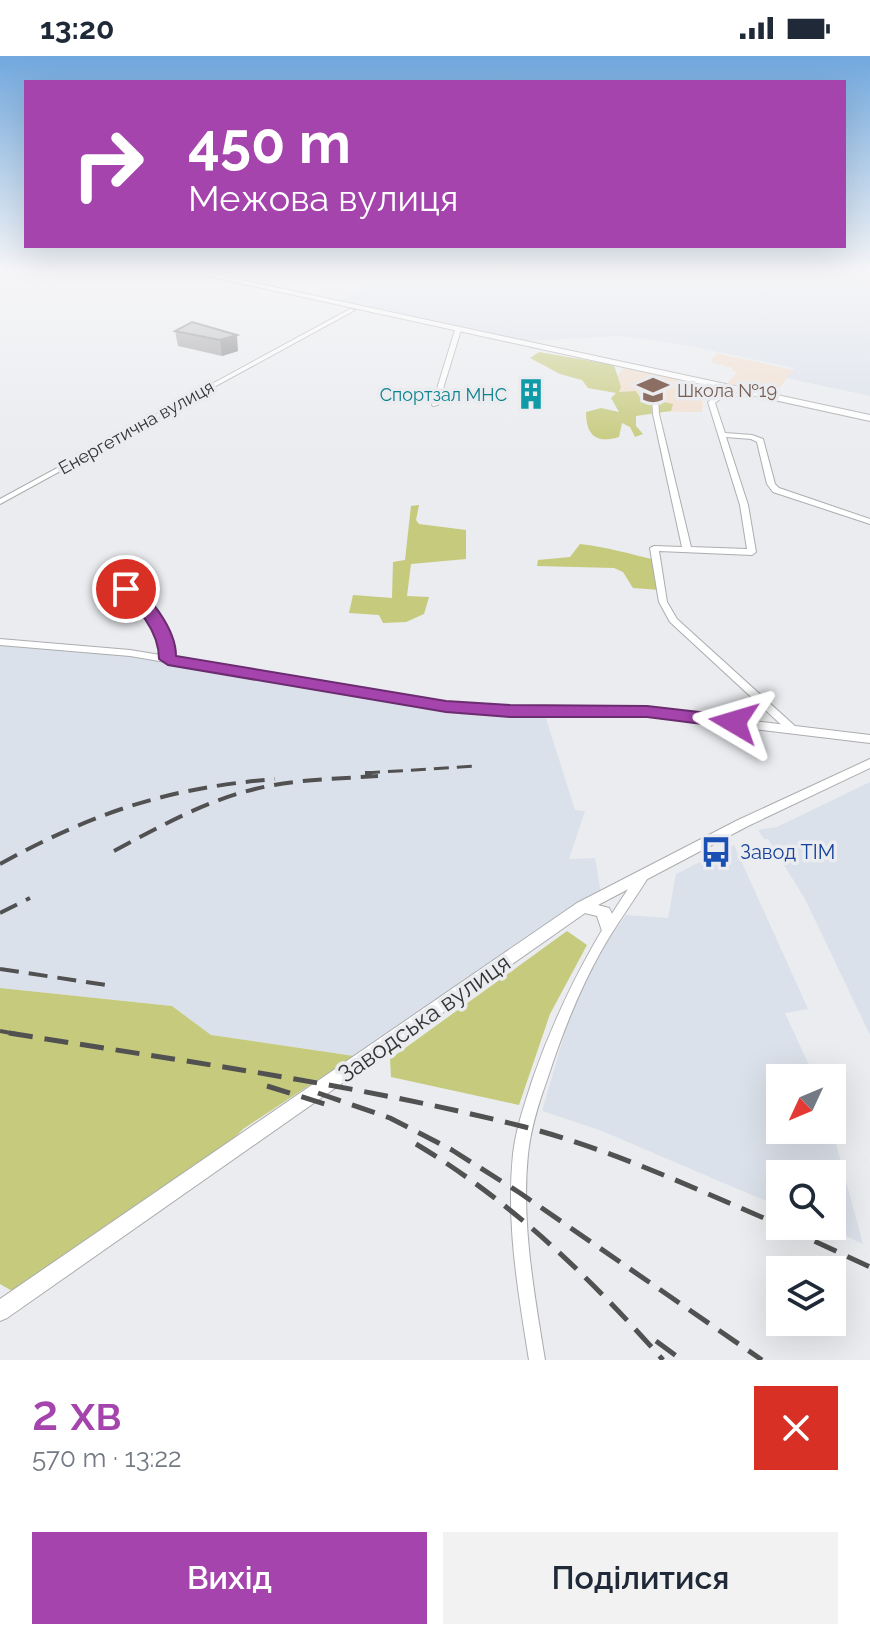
<!DOCTYPE html>
<html lang="uk">
<head>
<meta charset="utf-8">
<style>
	body { margin:0; font-family:Raleway,sans-serif; background:#f2f2f3; color:#1f2937; height:100vh; display:flex; flex-direction:column; font-size:30px; white-space:nowrap }
	* { box-sizing:border-box; margin:0 }
	p { font-size:26px; color:#747a83 }
	.icon { flex:none; width:44px; height:44px; fill:none; stroke:currentColor; stroke-width:2; stroke-linecap:round; stroke-linejoin:round }
	.map { position:relative; height:1304px; overflow:hidden }
	.panel { display:flex; flex-direction:column; background:#fff; flex:1 }
	.panel>* { flex:none }
	.top-card { position:absolute; left:24px; top:24px; width:822px; height:168px; border-radius:0px; box-shadow:0 8px 32px #0002; background:#a444ac; color:#fff; overflow:hidden }
	.needle { width:52px; rotate:226deg }
	.buttons { position:absolute; left:766px; top:1008px; display:grid; gap:16px }
	.buttons a { display:grid; place-items:center; width:80px; height:80px; border-radius:0px; background:#fff; box-shadow:0 8px 32px #0002; font-size:40px }
	.pin { position:absolute; display:grid; place-items:center; width:68px; height:68px; color:#fff; margin:-34px; border:4px solid #fff; border-radius:50%; box-shadow:0 2px 8px #0007 }
	.me { position:absolute; width:88px; margin:-44px; rotate:277deg; stroke-linejoin:round; filter:drop-shadow(0 0 6px #0008) }
	.turn { display:flex; align-items:center; gap:28px; height:168px; padding:0 32px; font-size:36px }
	.turn .icon { width:104px; height:104px; stroke-width:2.5 }
	.turn b { display:block; font-size:56px; line-height:68px }
	.round { display:grid; place-items:center; flex:none; width:84px; height:84px; border-radius:0px; background:#f2f2f3 }
	.head { display:flex; align-items:center; justify-content:space-between; height:136px; padding:0 32px }
	h1 { font-size:48px; font-weight:600; line-height:60px; color:#a444ac }
	.action { display:flex; gap:16px; margin-top:auto; padding:16px 32px }
	.action a { flex:1; height:92px; border-radius:0px; background:#a444ac; color:#fff; font-size:32px; font-weight:600; line-height:92px; text-align:center }
	.action a+a { background:#f2f2f3; color:#1f2937 }
	.status { display:flex; justify-content:space-between; align-items:center; height:56px; padding:0 40px; background:#fff; direction:ltr }
	.status svg { height:22px; fill:currentColor }
	.map>svg:first-child { display:block }
</style>
</head>
<body>
<div class="status"><b>13:20</b><svg viewBox="0 0 49 12"><path d="M0 12V9h3v3zM5 12V6h3v6zM10 12V3h3v9zM15 12V0h3v12zM26 1h20v11H26zM47 4h2v5h-2z"/></svg></div>
<div class="map">
<svg width="870" height="1304" viewBox="0 0 870 1304">
	<rect width="100%" height="100%" fill="#eaecef"/>
	<!-- built -->
	<path fill="#dbe1ea" d="M396 214H596L622 219 635 214H870V340L786 322 794 312 686 289 621 280 529 285 340 244Z
		M0 587 129 597 444 651 544 656 575 754 585 755 569 803 595 802 601 838 354 1000 211 979 172 950 0 932Z
		M870 726V979L805 843 768 783H764L758 774 777 771Z
		M734 789 808 953 785 957 815 1022H780V1074L832 1073 863 1188 823 1170H832V1118H780V1151L602 1075 542 1055 572 952 590 911 626 859 668 862 676 818Z"/>
	<!-- education -->
	<path fill="#f1dece" d="M717 297 793 314 775 338 727 328 737 316 731 314 733 312 713 307 711 304Z
		M624 311 694 328 688 339 703 345 702 356 625 355 612 327Z"/>
	<!-- green -->
	<path fill="#c6ca7c" d="M539 296 614 309 621 331 619 336 636 335 641 343 651 344 649 348 657 352 664 346 673 348 671 355 636 360V370L643 378 635 381 630 371 622 367 619 381C596 388 586 379 586 356L601 352 619 356 611 342 616 337 588 332 582 324 560 318 530 302Z
		M419 449 416 464 419 468 466 474V503L411 508 407 540 429 541 424 558 406 566 383 567 379 559 349 557 353 539 392 542 393 506 405 504 411 450Z
		M580 488C607 491 630 498 656 504L660 534 633 532 623 516 614 512 537 510 538 504 570 501Z
		M567 875 587 889 550 958 519 1049 391 1021 390 1003Z
		M0 932 172 950 211 979 354 1000 243 1073 232 1084 14 1236 0 1228Z"/>
	<g fill="none" stroke-linecap="round" stroke-linejoin="round">
		<defs>
			<path id="minor" d="M350 253 355 254 0 448V443Z
				M458 272 461 274 438 349 433 350 432 349 455 274Z
				M730 330 732 331V333L715 347 725 377 752 379 763 383 775 428 779 432 870 463V468L773 436 767 428 757 386 751 383 726 381 748 449 756 496 752 499 659 495 667 546 677 563 796 671 797 673 792 676 788 675 670 566 659 546 650 492 654 490 682 491 653 358 652 341 655 339 658 341 659 358 691 491 747 493 740 449 708 346Z
				M126 530C153 542 170 575 173 603L171 605H165C156 574 153 554 123 535L122 533Z
				M643 816 647 817 649 820C633 846 615 870 600 897 578 937 562 978 548 1021 539 1046 531 1071 528 1098 521 1166 534 1236 545 1304H529C518 1236 506 1167 513 1098 516 1072 525 1047 533 1022 559 948 594 881 639 817Z"/>
			<path id="major" d="M0 583 130 594 446 646 510 651 647 652 870 679V687L647 660 510 659 446 654 130 600 0 589Z
				M870 703V712L748 770 598 849 609 852C613 858 616 869 612 875L607 877 602 875 597 860 585 857 7 1262 0 1265V1243L577 847 738 764Z"/>
			<path id="highway" d="M180 214H194L870 359V365Z"/>
		</defs>
		<!-- minor casing -->
		<use href="#minor" stroke="#abadaf" stroke-width="2"/>
		<!-- major casing -->
		<use href="#major" stroke="#abadaf" stroke-width="2"/>
		<!-- highway casing -->
		<use href="#highway" stroke="#abadaf" stroke-width="2"/>
		<!-- minor -->
		<use href="#minor" fill="#fff" fill-rule="evenodd"/>
		<!-- major -->
		<use href="#major" fill="#fff" fill-rule="evenodd"/>
		<!-- highway -->
		<use href="#highway" fill="#fff" fill-rule="evenodd"/>
		<!-- rail-far2 -->
		<path stroke="#515152" stroke-width="3" stroke-dasharray="15 8" stroke-linecap="butt" d="M365 717 477 710"/>
		<!-- rail-far1 -->
		<path stroke="#515152" stroke-width="4" stroke-dasharray="19 10" stroke-linecap="butt" d="M365 717H372
			M114 795C159 771 205 745 255 733 295 723 337 723 378 720
			M0 808C95 756 167 732 275 723
			M0 857 30 842
			M0 913 113 930
			M0 975 21 979"/>
		<!-- rail -->
		<path stroke="#515152" stroke-width="5" stroke-dasharray="24 12" stroke-linecap="butt" d="M9 977C181 1005 356 1028 525 1071 613 1094 696 1133 780 1169
			M267 1030 328 1049
			M318 1037 390 1062 452 1094 520 1137 762 1304
			M416 1088C511 1145 590 1221 663 1304
			M782 1170 870 1211
			M656 1285 682 1304"/>
	</g>
	<!-- wall -->
	<path fill="#9c9da0" d="M192 266 238 295 222 300 178 290 175 275Z"/>
	<!-- shaded-wall -->
	<path fill="#7f8082" d="M237 279 238 295 222 300 220 284Z"/>
	<!-- building -->
	<path fill="#b5b7ba" stroke="#7f8082" stroke-width="2" d="M192 266 237 279 220 284 175 275Z"/>
	<!-- sky -->
	<linearGradient id="sky" x2="0" y2="1"><stop stop-color="#71a8de"/><stop offset="0.54" stop-color="#f6f6f8"/><stop offset="1" stop-color="#f6f6f8" stop-opacity="0"/></linearGradient>
	<rect width="870" height="396" fill="url(#sky)"/>
	<!-- route -->
	<path fill="#a444ac" stroke="#6b2c70" stroke-width="2" d="M126 528C149 534 176 575 176 600L446 645 510 649 647 650 734 660 743 666 734 672 647 661H510L446 656 168 609 159 603C159 574 137 551 118 533Z"/>
	<!-- icons -->
	<defs>
		<symbol id="school-bare" viewBox="-9 -9 18 18"><path d="M0-5L7-2L0 1L-7-2ZM-4 1L0 2.5L4 1V4Q0 6-4 4Z" fill="#8d6e63" stroke="#eaecef" stroke-width="2.5" paint-order="stroke"/></symbol>
		<symbol id="building-bare" viewBox="-9 -9 18 18"><path d="M-4-6H4V6H1V3H-1V6H-4ZM-2.5-4.3h1.7v1.8h-1.7ZM.8-4.3h1.7v1.8H.8ZM-2.5-1h1.7V.8h-1.7ZM.8-1h1.7V.8H.8Z" fill="#0f9aa8" stroke="#eaecef" stroke-width="2.5" paint-order="stroke"/></symbol>
		<symbol id="bus-bare" viewBox="-9 -9 18 18"><path d="M-5-6H5V4H4V6H2V4H-2V6H-4V4H-5ZM-3.5-4V0h7V-4ZM-3.5 1.2v1.5H-2V1.2ZM2 1.2v1.5H3.5V1.2Z" fill="#1a4fb4" stroke="#eaecef" stroke-width="2.5" paint-order="stroke"/></symbol>
	</defs>
	<g fill-rule="evenodd">
		<use href="#school-bare" x="631" y="312" width="44" height="44"/>
		<use href="#building-bare" x="509" y="316" width="44" height="44"/>
		<use href="#bus-bare" x="694" y="774" width="44" height="44"/>
	</g>
	<g text-anchor="middle" dominant-baseline="central" stroke-width="7" stroke-linejoin="round" paint-order="stroke">
		<!-- far-education labels -->
		<g font-size="18" fill="#785e54" stroke="#eaecef" text-anchor="start">
			<text x="677" y="334">Школа №19</text>
		</g>
		<!-- far-culture labels -->
		<g font-size="18" fill="#0d838f" stroke="#eaecef" text-anchor="end">
			<text x="507" y="338">Спортзал МНС</text>
		</g>
		<!-- far-street labels -->
		<g font-size="18" fill="#353536" stroke="#eaecef">
			<text transform="translate(136 371) rotate(-29)">Енергетична вулиця</text>
		</g>
		<!-- transit labels -->
		<g font-size="20" fill="#164399" stroke="#eaecef" text-anchor="start">
			<text x="740" y="796">Завод ТІМ</text>
		</g>
		<!-- near-street labels -->
		<g font-size="24" fill="#353536" stroke="#eaecef">
			<text transform="translate(424 962) rotate(-35)">Заводська вулиця</text>
		</g>
	</g>
</svg>
<div class="buttons">
<a><svg class="needle" viewBox="-14 -14 28 28"><path d="M0-13l5 13h-10z" fill="#e53935"/><path d="M0 13l5-13h-10z" fill="#747a83"/></svg></a>
<a><svg class="icon" aria-label="search" viewBox="0 0 24 24"><circle cx="10" cy="10" r="6"/><path d="M15 15l6 6"/></svg></a>
<a><svg class="icon" aria-label="layers" viewBox="0 0 24 24"><path d="M12 4l9 5-9 5-9-5zM3 14l9 5 9-5"/></svg></a>
</div>
<div class="pin" style="left:126px;top:533px;background:#d93025"><svg class="icon" aria-label="arrive" viewBox="0 0 24 24"><path d="M6 21V4h12l-3 4 3 4H6"/></svg></div>
<svg class="me" style="left:734px;top:666px" viewBox="-20 -20 40 40"><path d="M0-17L14 15 0 8-14 15z" fill="#a444ac" stroke="#fff" stroke-width="4"/></svg>
<div class="top-card">
<div class="turn"><svg class="icon" aria-label="right" viewBox="0 0 24 24"><path d="M7 20v-9h11M14 6l5 5-5 5"/></svg><div><b>450 m</b>Межова вулиця</div></div>
</div>
</div>
<section class="panel">
<div class="head"><div><h1>2 хв</h1><p>570 m · 13:22</p></div><a class="round" style="background:#d93025;color:#fff"><svg class="icon" aria-label="close" viewBox="0 0 24 24"><path d="M6 6l12 12M18 6L6 18"/></svg></a></div>
<div class="action"><a>Вихід</a><a>Поділитися</a></div>
</section>
</body>
</html>
